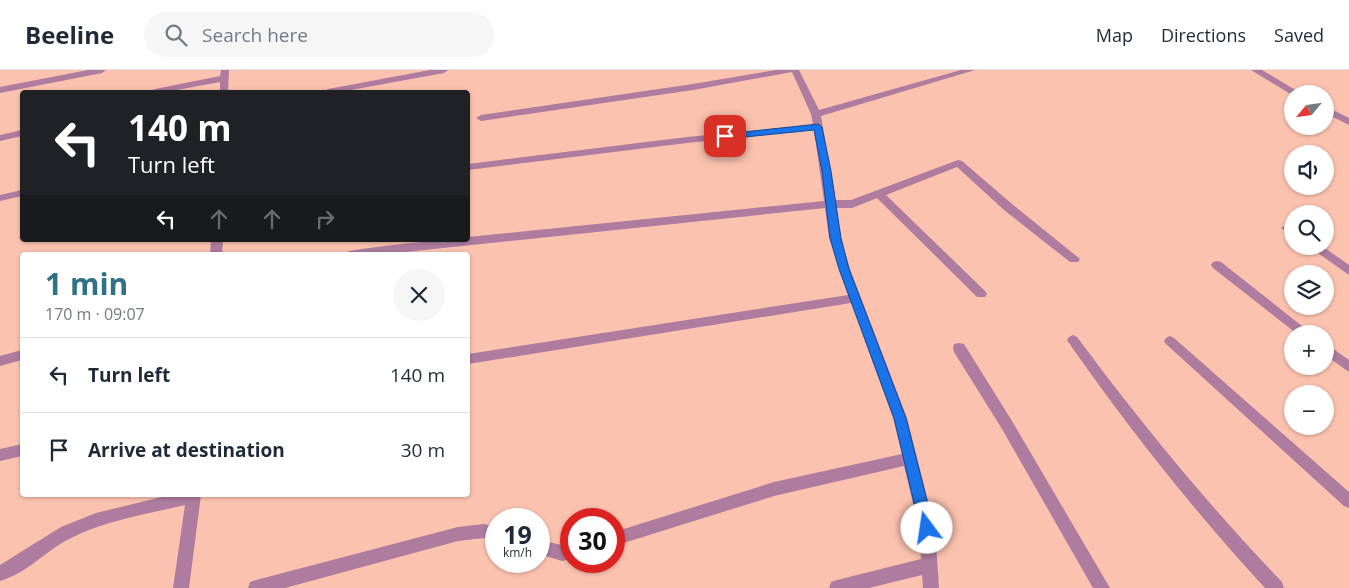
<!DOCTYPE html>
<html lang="en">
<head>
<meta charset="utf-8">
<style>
	body { margin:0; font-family:"Open Sans",sans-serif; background:#f6f6f7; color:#1f2937; height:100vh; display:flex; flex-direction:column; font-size:19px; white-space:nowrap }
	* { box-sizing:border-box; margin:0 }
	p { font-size:16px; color:#747a83 }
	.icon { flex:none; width:28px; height:28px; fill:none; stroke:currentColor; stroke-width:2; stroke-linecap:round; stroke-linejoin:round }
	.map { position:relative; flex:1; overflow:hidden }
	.panel { position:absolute; left:20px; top:182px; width:450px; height:245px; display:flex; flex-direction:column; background:#fff; border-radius:5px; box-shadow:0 1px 4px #0004 }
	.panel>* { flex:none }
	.guide { position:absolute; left:20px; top:20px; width:450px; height:152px; border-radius:5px; box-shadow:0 1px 4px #0004; background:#202124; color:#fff; overflow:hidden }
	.needle { width:32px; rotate:241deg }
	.fabs { position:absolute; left:1284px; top:15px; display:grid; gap:10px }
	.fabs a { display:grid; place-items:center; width:50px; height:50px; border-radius:50%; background:#fff; box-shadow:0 1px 4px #0004; font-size:25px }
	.speed { position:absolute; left:485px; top:438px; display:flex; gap:10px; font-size:25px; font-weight:700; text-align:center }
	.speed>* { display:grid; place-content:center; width:65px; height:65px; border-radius:50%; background:#fff; box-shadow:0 1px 4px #0004; line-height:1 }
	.speed small { font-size:12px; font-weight:400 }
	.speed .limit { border:8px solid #d22; background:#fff; color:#111 }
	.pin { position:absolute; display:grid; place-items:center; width:42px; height:42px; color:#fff; margin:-21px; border-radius:10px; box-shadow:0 2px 8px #0006 }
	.me { position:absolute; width:55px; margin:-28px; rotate:346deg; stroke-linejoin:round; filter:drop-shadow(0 0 4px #0008) }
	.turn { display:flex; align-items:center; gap:18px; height:105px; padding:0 25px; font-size:22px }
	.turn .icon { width:65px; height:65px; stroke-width:2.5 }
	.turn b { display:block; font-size:35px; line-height:42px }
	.lanes { display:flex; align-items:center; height:48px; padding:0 25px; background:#0003; justify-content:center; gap:25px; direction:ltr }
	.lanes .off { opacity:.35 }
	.round { display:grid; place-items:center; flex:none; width:52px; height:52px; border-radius:26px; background:#f6f6f7 }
	.headline { display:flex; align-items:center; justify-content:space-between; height:85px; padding:0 25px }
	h1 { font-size:30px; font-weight:700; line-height:38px; color:#2f7283 }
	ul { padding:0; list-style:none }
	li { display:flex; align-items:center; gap:15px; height:75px; padding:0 25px; border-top:1px solid #e0e1e3 }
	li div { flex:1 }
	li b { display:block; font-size:19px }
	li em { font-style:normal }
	header { display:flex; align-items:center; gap:30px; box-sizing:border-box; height:70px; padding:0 25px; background:#fff; border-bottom:1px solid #e0e1e3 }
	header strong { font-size:24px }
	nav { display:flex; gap:28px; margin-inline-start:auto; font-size:18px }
	.search { width:350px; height:45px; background:#f6f6f7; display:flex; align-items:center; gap:12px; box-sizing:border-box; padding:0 18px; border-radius:28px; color:#747a83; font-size:19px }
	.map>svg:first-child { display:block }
</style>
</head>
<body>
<header>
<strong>Beeline</strong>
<div class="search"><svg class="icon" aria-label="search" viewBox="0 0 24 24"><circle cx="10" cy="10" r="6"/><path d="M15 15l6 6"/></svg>Search here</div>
<nav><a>Map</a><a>Directions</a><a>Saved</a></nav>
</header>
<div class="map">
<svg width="1349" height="518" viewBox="0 0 1349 518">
	<rect width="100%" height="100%" fill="#fcc2b0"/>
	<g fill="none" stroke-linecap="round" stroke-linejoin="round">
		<!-- minor -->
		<path fill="#ad7c9e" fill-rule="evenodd" d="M88 0H106L102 3 0 23V17Z
			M221 0H229L228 22H220V12L166 22H150L155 19 220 6Z
			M430 0H448L444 3 340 22H323L328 19Z
			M776 0H799L819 40 961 0H975L821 46 835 130H851L958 90 962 91 1012 134 1080 189 1078 192H1070L1004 140 957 97 886 125 985 221 987 224 985 227H977L877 128 852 138H836L841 168 850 199 907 348 935 459 939 518H923L922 505 869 518H829L831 512 837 510 921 489 919 459 904 396 774 426 614 476V462L774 412 902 384 893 348 851 233 468 294V284L848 225 829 168 825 138 377 185H343L349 181C388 175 428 170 468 170V167L824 131 814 60 687 73 468 100V94L687 67 813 55 811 44 792 2 693 20 481 51 476 48 481 45 693 14Z
			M1251 0H1262L1302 24 1292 25Z
			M1325 36 1349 48V55L1325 43Z
			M22 60V66L0 71V65Z
			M22 120V126L0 131V125Z
			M1287 154 1292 156V165L1281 158Z
			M211 170H223L222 185H210Z
			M1308 176H1322L1349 195V205Z
			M1217 191 1221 192 1312 264H1297L1213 198 1211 195 1213 192Z
			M1073 265 1077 267C1141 353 1208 435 1282 512L1284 518H1265C1194 441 1129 359 1069 273L1067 270 1069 267Z
			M1170 266 1174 268 1349 422V438L1344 436 1166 274 1164 271 1166 268Z
			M959 273 964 274 1012 351 1110 518H1093L1002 359 954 282 953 278 954 274Z
			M1325 273 1349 290V302L1325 285Z
			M22 280V290L0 296V286Z
			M22 374V386L0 391V379Z
			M170 425H201L189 518H173L185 435C148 444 107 450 73 467 47 479 28 503 0 511V495L61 457 96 443Z
			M484 454 496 457V471L484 468 458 471 285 518H248L250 512 256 510 458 457Z
			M539 470 562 475H571V489L562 491 539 484Z"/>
	</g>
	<!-- route -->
	<path fill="#1a73e8" stroke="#114b97" d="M818 54 822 57 831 101 841 168 849 199 906 348 934 458 932 463 927 465 922 463 920 458 894 348 839 199 830 168 822 101 814 60 725 69 720 66 725 64Z"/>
</svg>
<div class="fabs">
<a><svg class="needle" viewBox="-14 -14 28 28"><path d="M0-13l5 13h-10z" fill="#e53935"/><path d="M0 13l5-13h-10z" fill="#747a83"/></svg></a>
<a><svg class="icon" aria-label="sound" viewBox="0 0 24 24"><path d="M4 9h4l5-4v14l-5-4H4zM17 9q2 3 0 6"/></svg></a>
<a><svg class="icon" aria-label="search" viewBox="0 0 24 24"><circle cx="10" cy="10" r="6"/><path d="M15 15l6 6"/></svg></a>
<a><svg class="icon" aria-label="layers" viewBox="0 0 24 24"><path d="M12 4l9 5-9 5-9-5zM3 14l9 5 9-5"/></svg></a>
<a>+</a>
<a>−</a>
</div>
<div class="speed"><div>19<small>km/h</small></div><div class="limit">30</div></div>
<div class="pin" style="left:725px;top:66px;background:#d93025"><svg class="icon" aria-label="arrive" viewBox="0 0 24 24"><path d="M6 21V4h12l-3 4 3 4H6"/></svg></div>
<svg class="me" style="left:927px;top:458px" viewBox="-20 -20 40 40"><circle r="19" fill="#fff"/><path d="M0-13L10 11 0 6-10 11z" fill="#1a73e8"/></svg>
<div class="guide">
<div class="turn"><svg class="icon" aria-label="left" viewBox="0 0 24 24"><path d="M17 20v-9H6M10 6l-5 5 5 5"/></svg><div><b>140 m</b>Turn left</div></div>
<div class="lanes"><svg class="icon" aria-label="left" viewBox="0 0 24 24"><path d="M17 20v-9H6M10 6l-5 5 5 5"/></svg><svg class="icon off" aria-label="ahead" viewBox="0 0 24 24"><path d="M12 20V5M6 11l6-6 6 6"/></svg><svg class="icon off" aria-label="ahead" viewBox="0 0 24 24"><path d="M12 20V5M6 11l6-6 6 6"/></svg><svg class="icon off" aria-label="right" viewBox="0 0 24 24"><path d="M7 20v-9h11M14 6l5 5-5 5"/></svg></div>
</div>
<section class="panel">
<div class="headline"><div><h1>1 min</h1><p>170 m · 09:07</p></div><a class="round"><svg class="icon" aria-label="close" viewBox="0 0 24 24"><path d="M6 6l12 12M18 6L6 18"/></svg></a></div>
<ul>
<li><svg class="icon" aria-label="left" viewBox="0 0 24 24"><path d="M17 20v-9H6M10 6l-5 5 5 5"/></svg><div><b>Turn left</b></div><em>140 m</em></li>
<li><svg class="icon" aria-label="arrive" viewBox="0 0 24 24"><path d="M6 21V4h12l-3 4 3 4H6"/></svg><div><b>Arrive at destination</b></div><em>30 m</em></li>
</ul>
</section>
</div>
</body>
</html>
